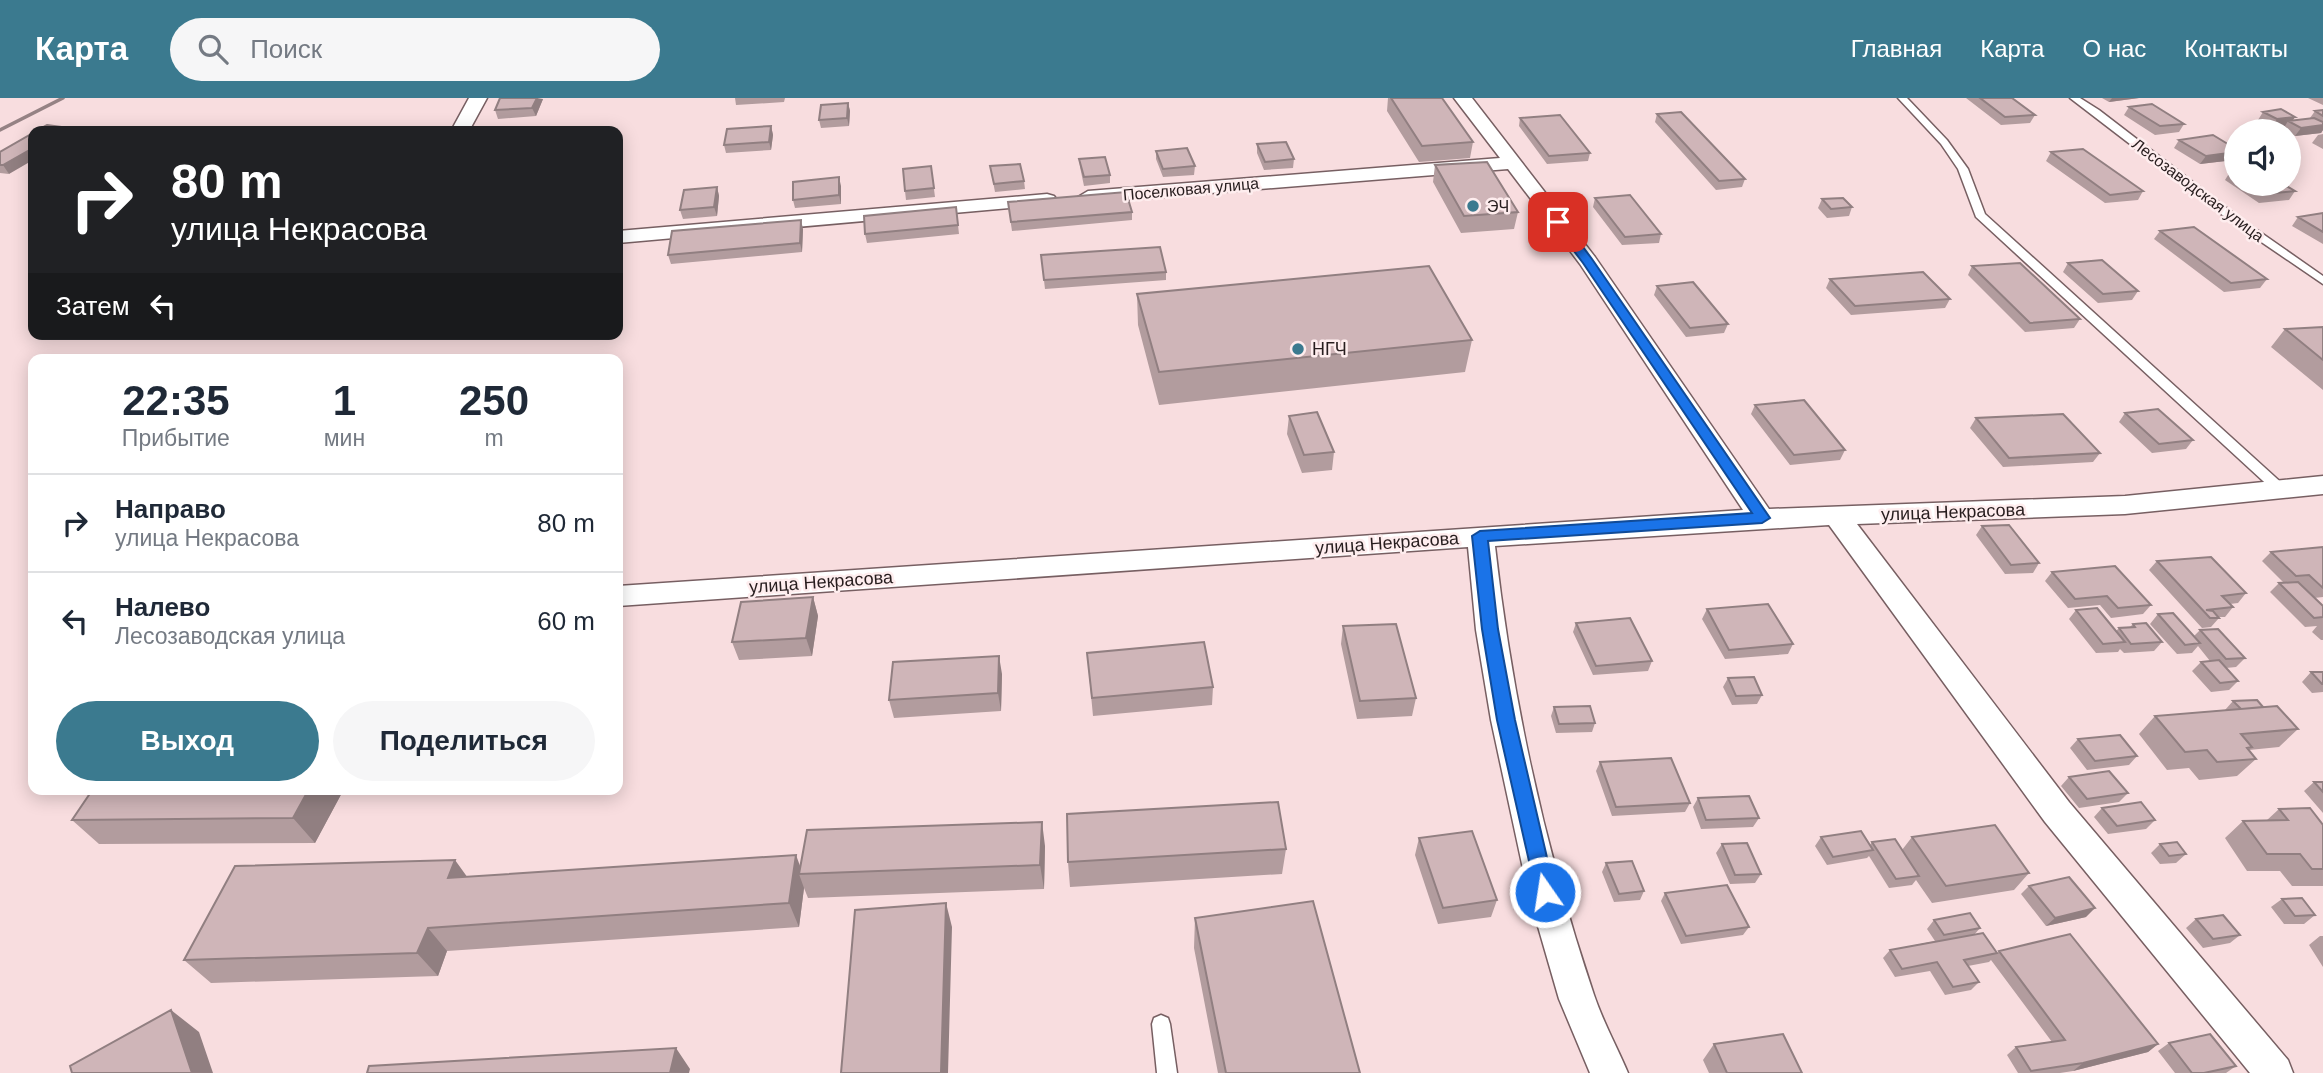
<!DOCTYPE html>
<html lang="ru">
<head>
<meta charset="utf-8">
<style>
	body { margin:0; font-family:Arial,sans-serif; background:#f6f6f7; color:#1f2937; height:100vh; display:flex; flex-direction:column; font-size:26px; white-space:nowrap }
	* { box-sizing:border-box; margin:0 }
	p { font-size:23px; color:#747a83 }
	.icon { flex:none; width:38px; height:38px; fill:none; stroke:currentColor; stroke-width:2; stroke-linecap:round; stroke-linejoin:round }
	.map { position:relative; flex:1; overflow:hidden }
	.panel { position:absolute; left:28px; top:256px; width:595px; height:441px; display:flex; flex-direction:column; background:#fff; border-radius:14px; box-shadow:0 4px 18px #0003 }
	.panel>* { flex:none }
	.guide { position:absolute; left:28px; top:28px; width:595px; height:214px; border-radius:14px; box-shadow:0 4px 18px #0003; background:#202124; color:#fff; overflow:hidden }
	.buttons { position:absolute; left:2224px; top:21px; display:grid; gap:14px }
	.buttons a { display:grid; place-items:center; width:77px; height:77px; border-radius:50%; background:#fff; box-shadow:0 4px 18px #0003; font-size:35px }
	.pin { position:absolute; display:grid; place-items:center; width:60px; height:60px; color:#fff; margin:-30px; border-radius:14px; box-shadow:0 4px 10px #0006 }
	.me { position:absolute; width:77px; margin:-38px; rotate:347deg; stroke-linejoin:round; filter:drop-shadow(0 0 5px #0008) }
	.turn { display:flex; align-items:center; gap:24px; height:147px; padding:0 28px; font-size:32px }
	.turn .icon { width:91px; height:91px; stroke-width:2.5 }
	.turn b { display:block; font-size:49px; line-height:60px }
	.then { display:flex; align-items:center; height:66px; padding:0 28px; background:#0003; gap:14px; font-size:26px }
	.eta { display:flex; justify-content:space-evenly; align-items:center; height:119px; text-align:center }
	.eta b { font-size:42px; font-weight:700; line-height:49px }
	.action { display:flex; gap:14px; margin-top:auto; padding:14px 28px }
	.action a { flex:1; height:80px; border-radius:42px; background:#3b7a8f; color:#fff; font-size:28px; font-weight:700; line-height:80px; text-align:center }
	.action a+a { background:#f6f6f7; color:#1f2937 }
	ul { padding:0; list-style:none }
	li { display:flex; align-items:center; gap:21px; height:98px; padding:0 28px; border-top:2px solid #e0e1e3 }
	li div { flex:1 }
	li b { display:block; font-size:26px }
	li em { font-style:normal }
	header { display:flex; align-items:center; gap:42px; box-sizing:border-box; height:98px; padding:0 35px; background:#3b7a8f; color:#fff }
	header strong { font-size:33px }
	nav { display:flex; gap:38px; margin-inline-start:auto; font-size:24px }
	.search { width:490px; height:63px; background:#f6f6f7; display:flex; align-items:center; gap:18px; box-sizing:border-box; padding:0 24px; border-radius:38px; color:#747a83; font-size:26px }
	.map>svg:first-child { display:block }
</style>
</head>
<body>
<header>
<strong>Карта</strong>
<div class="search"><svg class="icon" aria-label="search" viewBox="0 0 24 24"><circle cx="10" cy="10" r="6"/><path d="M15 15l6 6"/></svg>Поиск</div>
<nav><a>Главная</a><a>Карта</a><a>О нас</a><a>Контакты</a></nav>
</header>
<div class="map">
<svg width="2323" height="975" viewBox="0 0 2323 975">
	<rect width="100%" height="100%" fill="#f8dddf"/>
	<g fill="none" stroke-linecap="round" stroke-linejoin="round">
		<defs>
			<path id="lane" d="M1898 0H1907L1947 42 1968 71 1985 116 2285 388 2286 391 2285 394H2275L1976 119 1958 71 1941 46Z
				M2070 0H2080L2099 12 2237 118 2323 178V186L2229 122Z
				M1161 917 1168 920 1170 926 1177 975H1157L1152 926 1154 920Z"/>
			<path id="street" d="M469 0H487L469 33H451Z
				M1454 0H1472L1595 159 1769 411 2125 398 2323 378V396L2125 416 1857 426 2069 704 2288 962 2293 975H2250L2045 724 1829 427 1495 448C1512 600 1545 752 1594 897 1603 924 1617 949 1628 975H1590L1559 901 1528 794 1491 622 1476 532 1468 449 618 508V488L1743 412 1580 166 1508 71 1088 105 1078 99 1088 93 1500 60Z
				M1047 96 1054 98 1057 102 1054 106 618 145V133Z"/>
		</defs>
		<!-- lane casing -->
		<use href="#lane" stroke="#775f62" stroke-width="3"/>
		<!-- street casing -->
		<use href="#street" stroke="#775f62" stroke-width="3"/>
		<!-- lane -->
		<use href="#lane" fill="#fff" fill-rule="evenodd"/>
		<!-- street -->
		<use href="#street" fill="#fff" fill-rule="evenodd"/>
		<!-- rail -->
		<path stroke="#958284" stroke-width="3.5" d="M0 32 63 0"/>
	</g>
	<!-- wall -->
	<path fill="#b29c9e" d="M735 0H785L784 4 736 7Z
		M1388 0H1442L1473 44 1470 60 1419 64 1387 13Z
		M1966 0H2012L2035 17 2030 25 2001 27Z
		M2102 0H2139L2109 4Z
		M2308 0H2323V7Z
		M543 1 536 18 498 21 495 12Z
		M848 5 850 13 849 28 821 30 819 22Z
		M2129 9 2184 26 2179 34 2155 37 2124 17Z
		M2323 12V32L2321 35 2295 38 2289 35V33L2283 32 2285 28 2272 29 2258 22 2263 14 2295 19 2292 23 2310 20 2315 13Z
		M1657 16 1745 81 1742 89 1716 92 1655 24Z
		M1520 20 1590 55 1588 63 1547 66 1519 28Z
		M771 28 773 37 771 52 726 55 724 47Z
		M2323 36V51L2312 45 2318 37Z
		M2179 42 2236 51V58L2234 62 2200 66 2174 50Z
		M1257 46 1294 61 1293 70 1264 72 1257 55Z
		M1156 53 1195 68 1194 77 1163 79 1156 61Z
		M0 54 9 76 0 75Z
		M2051 54 2143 93 2138 102 2105 105 2046 63Z
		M1079 61 1110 77V85L1084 88 1080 69Z
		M1435 67 1518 114 1514 131 1461 135 1433 84Z
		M931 68 935 99 906 102 905 93Z
		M990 68 1024 83 1025 91 995 94Z
		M2236 73V86H2283L2295 93 2289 102 2259 105 2225 82 2230 74Z
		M841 88V106L795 110 793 102Z
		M717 89 719 98 717 118 683 121 680 112Z
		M1595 100 1661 136 1659 145 1622 147 1593 109Z
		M1822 101 1852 109 1849 118 1827 120 1818 110Z
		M956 109 959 136 867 145 865 136Z
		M1009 113 1132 114V122L1012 133Z
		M2323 115V146L2292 128 2298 119Z
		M803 131 802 154 671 166 668 157Z
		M2160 133 2267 181 2260 190 2224 194 2154 141Z
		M1041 157 1166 174V182L1045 191Z
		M2068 165 2138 193 2132 202 2098 205 2063 174Z
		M1972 168 2080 221 2074 230 2025 234 1968 177Z
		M1830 181 1950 201 1945 210 1851 217 1826 190Z
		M1657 188 1728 226 1724 235 1686 239 1654 197Z
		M1137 196 1472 242 1465 274 1159 307 1138 227Z
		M2323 229V292L2271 249 2285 231Z
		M1755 307 1845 352 1840 362 1790 367 1751 316Z
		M2125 315 2193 342 2186 351 2152 355 2119 324Z
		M1289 318 1334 354 1332 372 1302 375 1287 336Z
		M1976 320 2100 355 2093 364 2003 369 1970 330Z
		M1982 428 2039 465 2033 475 2005 476 1976 437Z
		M2323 449V499L2314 500 2323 508V542H2321L2312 534 2317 528 2305 529 2270 494 2279 485H2284L2262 463 2271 454Z
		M2157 463 2246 495 2238 505 2230 506 2233 509 2225 519H2218L2219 520 2211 529 2202 530 2149 472Z
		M2052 474 2151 507 2143 516 2111 520 2100 507 2068 510 2045 483Z
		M813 499 818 518 812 558 739 562 732 544Z
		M1707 511 1793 546 1788 556 1725 561 1702 521Z
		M2076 512 2116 533 2119 530 2130 529 2133 526 2162 544 2154 553 2124 555 2120 551 2118 554 2096 555 2069 521Z
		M2158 516 2194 538 2200 532 2245 560 2236 569 2226 570 2238 583 2229 592 2211 594 2192 573 2201 564 2210 563 2198 548 2192 555 2177 556 2150 526Z
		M1576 525 1652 563 1648 573 1593 577 1573 534Z
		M1343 528 1416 600 1412 618 1357 621 1341 546Z
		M1087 555 1213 589 1212 607 1093 618Z
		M2311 574H2323V594L2312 595 2302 584Z
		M1002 576 1001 613 894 620 889 602Z
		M1728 580 1762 597 1757 606 1732 607 1723 589Z
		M2233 603 2263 609 2298 631 2279 649 2249 652 2256 661 2237 678 2199 682 2189 670 2167 672 2139 636 2155 618 2225 612Z
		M1554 609 1595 625 1592 634 1556 635 1551 618Z
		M2078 641 2137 658 2129 667 2087 672 2070 650Z
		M1600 664 1690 705 1685 714 1612 718 1596 673Z
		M2069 679 2128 695 2119 704 2079 710 2061 688Z
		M2314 684H2323V715L2304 693Z
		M344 691 315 745 99 746 72 722Z
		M1698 700 1759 720 1753 729 1701 731 1693 709Z
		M2102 710 2155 722 2146 731 2108 736 2094 719Z
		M2279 711 2323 727V788H2292L2280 773H2247L2225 740 2243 723H2266Z
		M1821 739 1870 747 1872 744 1902 752 1912 739 2029 775 2014 792 1932 805 1916 782 1912 787 1889 790 1869 758 1867 760 1827 767 1815 748Z
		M1419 740 1497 802 1491 819 1438 826 1415 757Z
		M1722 746 1761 776 1755 785 1730 786 1716 755Z
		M2160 746 2186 756 2176 765 2160 766 2151 755Z
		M1045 748 1044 791 808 800 804 790 799 829 447 853 438 878 211 885 184 862 468 779 800 768Z
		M1286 751 1282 776 1070 789 1068 764Z
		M1606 765 1644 793 1640 802 1614 804 1602 774Z
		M2029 788 2086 819 2046 828 2021 796Z
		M1665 795 1749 829 1743 837 1681 846 1661 803Z
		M2282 801 2315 817 2304 826H2284L2271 809Z
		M1195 820 1360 975H1218L1194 850Z
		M2196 821 2240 837 2230 845 2203 850 2186 830Z
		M1934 822 1980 830 1974 837 1997 855 1999 853 2158 946 2148 954 2073 973 2060 975H2018L2007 957 2016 949 2052 944 1991 862 1989 864 1968 868 1979 884 1971 892 1945 897 1930 873 1895 879 1883 860 1890 852 1935 843 1927 831Z
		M2320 838H2323V869L2309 847Z
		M2169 945 2236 968 2226 975H2175L2158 953Z
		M1714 946 1802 975H1709L1703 962Z"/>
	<!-- shaded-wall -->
	<path fill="#917f81" d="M537 0 543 1 536 18 532 10Z
		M2112 0H2139L2109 4Z
		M848 5 850 13 849 28 847 20Z
		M2295 19 2291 25 2288 23 2285 28 2272 29 2277 21Z
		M2323 27V32L2321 35 2295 38 2301 30Z
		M771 28 773 37 771 52 769 44Z
		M33 50V62L9 76 3 67Z
		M2236 54V58L2234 62 2200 66 2206 58Z
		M839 79 841 88V106L839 97Z
		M717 89 719 98 717 118 714 109Z
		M801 122 803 131 802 154 800 145Z
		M813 499 818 518 812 558 806 540Z
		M999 558 1002 576 1001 613 998 595Z
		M309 691H344L315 745 293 720Z
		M1042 724 1045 748 1044 791 1040 767Z
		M796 757 803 776H799L804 790 799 829 789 805Z
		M455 762 473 787 448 780Z
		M946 805 952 829 948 975H941Z
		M2095 810 2086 819 2046 828 2055 820Z
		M428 830 447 853 438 878 417 855Z
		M171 912 199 934 213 975H192Z
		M2158 946 2148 954 2073 973 2083 965Z
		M676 950 690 971 689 975H670Z"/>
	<!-- building -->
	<path fill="#cfb5b8" stroke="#917f81" stroke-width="2" d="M500 0H537L532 10 495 12Z
		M1391 0H1442L1473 44 1422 48Z
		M1980 0H2012L2035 17 2005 19Z
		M848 5 847 20 819 22 821 7Z
		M2152 6 2184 26 2160 28 2129 9Z
		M2281 11 2295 19 2277 21 2263 14Z
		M2323 12V18L2315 13Z
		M1681 14 1745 81 1719 83 1657 16Z
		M1560 17 1590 55 1549 58 1520 20Z
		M2314 20 2323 24V27L2301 30 2288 23Z
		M47 27 69 30 62 33H36Z
		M771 28 769 44 724 47 727 31Z
		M33 35V50L3 67H0V54Z
		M2213 37 2236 51V54L2206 58 2179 42Z
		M1286 44 1294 61 1265 64 1257 46Z
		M1187 50 1195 68 1163 71 1156 53Z
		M2083 51 2143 93 2110 97 2051 54Z
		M1105 59 1110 77 1084 79 1079 61Z
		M1487 64 1518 114 1464 118 1435 67Z
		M1020 66 1024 83 994 86 990 68Z
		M931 68 934 90 905 93 903 71Z
		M839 79V97L793 102V84Z
		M2249 86H2283L2295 93 2265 96Z
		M717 89 714 109 680 112 684 92Z
		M1126 94 1132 114 1011 124 1008 104Z
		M1630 97 1661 136 1625 139 1595 100Z
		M1843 100 1852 109 1831 111 1822 101Z
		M956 109 958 127 865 136 864 118Z
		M2323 115V134L2298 119Z
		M801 122 800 145 668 157 672 133Z
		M2194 129 2267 181 2231 185 2160 133Z
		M1160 149 1166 174 1044 182 1041 157Z
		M2102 162 2138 193 2103 196 2068 165Z
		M2020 165 2080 221 2030 225 1972 168Z
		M1429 168 1472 242 1159 274 1137 196Z
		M1923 174 1950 201 1855 208 1830 181Z
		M1693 184 1728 226 1690 230 1657 188Z
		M2323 229V262L2285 231Z
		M1804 302 1845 352 1794 357 1755 307Z
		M2158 311 2193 342 2159 346 2125 315Z
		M1317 314 1334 354 1304 357 1289 318Z
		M2063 316 2100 355 2009 360 1976 320Z
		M2009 427 2039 465 2011 467 1982 428Z
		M2323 449V490L2309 477 2296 478 2271 454Z
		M2211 459 2246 495 2222 498 2233 509 2206 512 2213 513 2219 520H2210L2157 463Z
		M2115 468 2151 507 2118 510 2107 498 2075 501 2052 474Z
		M2298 484 2323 508V519L2314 520 2279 485Z
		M813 499 806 540 732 544 741 504Z
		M1768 506 1793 546 1729 552 1707 511Z
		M2097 510 2125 544 2103 546 2076 512Z
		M2173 515 2200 545 2185 547 2158 516Z
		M1630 520 1652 563 1596 568 1576 525Z
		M2146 525 2162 544 2131 546 2119 530 2135 529 2133 526Z
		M1396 526 1416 600 1360 603 1343 528Z
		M2218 531 2245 560 2226 561 2200 532Z
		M1204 544 1213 589 1092 600 1087 555Z
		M999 558 998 595 889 602 893 564Z
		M2219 562 2238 583 2220 585 2201 564Z
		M2311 574H2323V586H2322Z
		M1754 579 1762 597 1736 598 1728 580Z
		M2257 602 2263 609 2241 611 2233 603Z
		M1590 608 1595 625 1559 626 1554 609Z
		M2277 608 2298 631 2241 636 2252 649 2247 650 2256 661 2217 664 2207 652 2185 654 2155 618Z
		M2120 637 2137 658 2095 663 2078 641Z
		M1671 660 1690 705 1616 709 1600 664Z
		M2109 673 2128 695 2087 701 2069 679Z
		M2314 684H2323V694Z
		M93 691H309L293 720 72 722Z
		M1749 698 1759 720 1706 722 1698 700Z
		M1278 704 1286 751 1068 764 1067 716Z
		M2141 704 2155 722 2117 728 2102 710Z
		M2310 710 2323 727V771H2312L2300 756H2267L2243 723 2288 722 2279 711Z
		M1042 724 1040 767 799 776 807 732Z
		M1995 727 2029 775 1946 788 1912 739Z
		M1472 733 1497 802 1443 810 1419 740Z
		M1861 733 1873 752 1833 759 1821 739Z
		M1895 741 1919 778 1896 781 1872 744Z
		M2177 744 2186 756 2169 758 2160 746Z
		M1747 745 1761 776 1735 777 1722 746Z
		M796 757 789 805 428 830 417 855 184 862 235 768 455 762 448 780Z
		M1632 763 1644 793 1619 796 1606 765Z
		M2069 779 2095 810 2055 820 2029 788Z
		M1727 787 1749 829 1686 838 1665 795Z
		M2302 800 2315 817 2295 818 2282 801Z
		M1313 803 1360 975H1226L1195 820Z
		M946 805 941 975H841L855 812Z
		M1970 815 1980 830 1944 837 1934 822Z
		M2223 817 2240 837 2213 841 2196 821Z
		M1983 835 1997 855 1964 862 1979 884 1953 889 1937 864 1902 871 1890 852Z
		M2070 836 2158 946 2083 965 2031 973 2016 949 2065 942 1999 853Z
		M171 912 192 975H72L70 968Z
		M1783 936 1802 975H1727L1714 946Z
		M2210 936 2236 968 2204 975H2192L2169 945Z
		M676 950 670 975H367L369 968Z"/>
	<!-- route -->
	<path fill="#1a73e8" stroke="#114b97" stroke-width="2" d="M1558 120 1562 121 1592 161 1770 420 1762 425 1488 443 1498 531 1515 622 1555 794 1552 801 1545 803 1538 801 1536 794 1497 622 1482 531 1472 438 1480 433 1752 415 1583 165 1552 124Z"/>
	<!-- markers -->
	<g fill="#3b7a8f" stroke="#feedee" stroke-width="2.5">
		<circle cx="1473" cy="108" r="7"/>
		<circle cx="1298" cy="251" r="7"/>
	</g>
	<g text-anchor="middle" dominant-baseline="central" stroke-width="5" stroke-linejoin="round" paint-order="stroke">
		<!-- far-street labels -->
		<g font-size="16" fill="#271d1e" stroke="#feedee">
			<text transform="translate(1191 91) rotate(-5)">Поселковая улица</text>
			<text transform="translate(2198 92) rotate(37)">Лесозаводская улица</text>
		</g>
		<!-- far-poi labels -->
		<g font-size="16" fill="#271d1e" stroke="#feedee" text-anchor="start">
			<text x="1487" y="108">ЭЧ</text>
		</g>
		<!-- poi labels -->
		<g font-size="18" fill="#271d1e" stroke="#feedee" text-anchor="start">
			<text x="1312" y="251">НГЧ</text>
		</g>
		<!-- street labels -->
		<g font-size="18" fill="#271d1e" stroke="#feedee">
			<text transform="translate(1953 414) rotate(-2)">улица Некрасова</text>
			<text transform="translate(1387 445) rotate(-4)">улица Некрасова</text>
			<text transform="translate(821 484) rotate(-4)">улица Некрасова</text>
		</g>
	</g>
</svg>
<div class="buttons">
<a><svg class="icon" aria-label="sound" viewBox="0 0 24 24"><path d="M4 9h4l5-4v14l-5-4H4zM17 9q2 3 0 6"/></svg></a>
</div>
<div class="pin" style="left:1558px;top:124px;background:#d93025"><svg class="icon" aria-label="arrive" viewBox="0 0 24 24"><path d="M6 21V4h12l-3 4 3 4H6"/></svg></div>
<svg class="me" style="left:1545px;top:794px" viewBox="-20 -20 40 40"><circle r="17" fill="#1a73e8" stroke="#fff" stroke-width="3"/><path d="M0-11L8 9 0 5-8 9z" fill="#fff"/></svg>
<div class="guide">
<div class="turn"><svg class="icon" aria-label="right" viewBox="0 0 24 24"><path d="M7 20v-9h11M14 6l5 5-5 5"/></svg><div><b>80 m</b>улица Некрасова</div></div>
<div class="then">Затем<svg class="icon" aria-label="left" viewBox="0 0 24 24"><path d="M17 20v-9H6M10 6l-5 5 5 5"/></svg></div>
</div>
<section class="panel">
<div class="eta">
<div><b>22:35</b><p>Прибытие</p></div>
<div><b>1</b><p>мин</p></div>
<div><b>250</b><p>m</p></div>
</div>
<ul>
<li><svg class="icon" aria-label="right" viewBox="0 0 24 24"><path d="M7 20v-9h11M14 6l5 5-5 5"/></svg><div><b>Направо</b><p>улица Некрасова</p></div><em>80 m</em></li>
<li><svg class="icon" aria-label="left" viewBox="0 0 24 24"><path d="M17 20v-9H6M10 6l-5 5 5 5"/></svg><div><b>Налево</b><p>Лесозаводская улица</p></div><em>60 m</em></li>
</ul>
<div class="action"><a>Выход</a><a>Поделиться</a></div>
</section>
</div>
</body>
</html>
